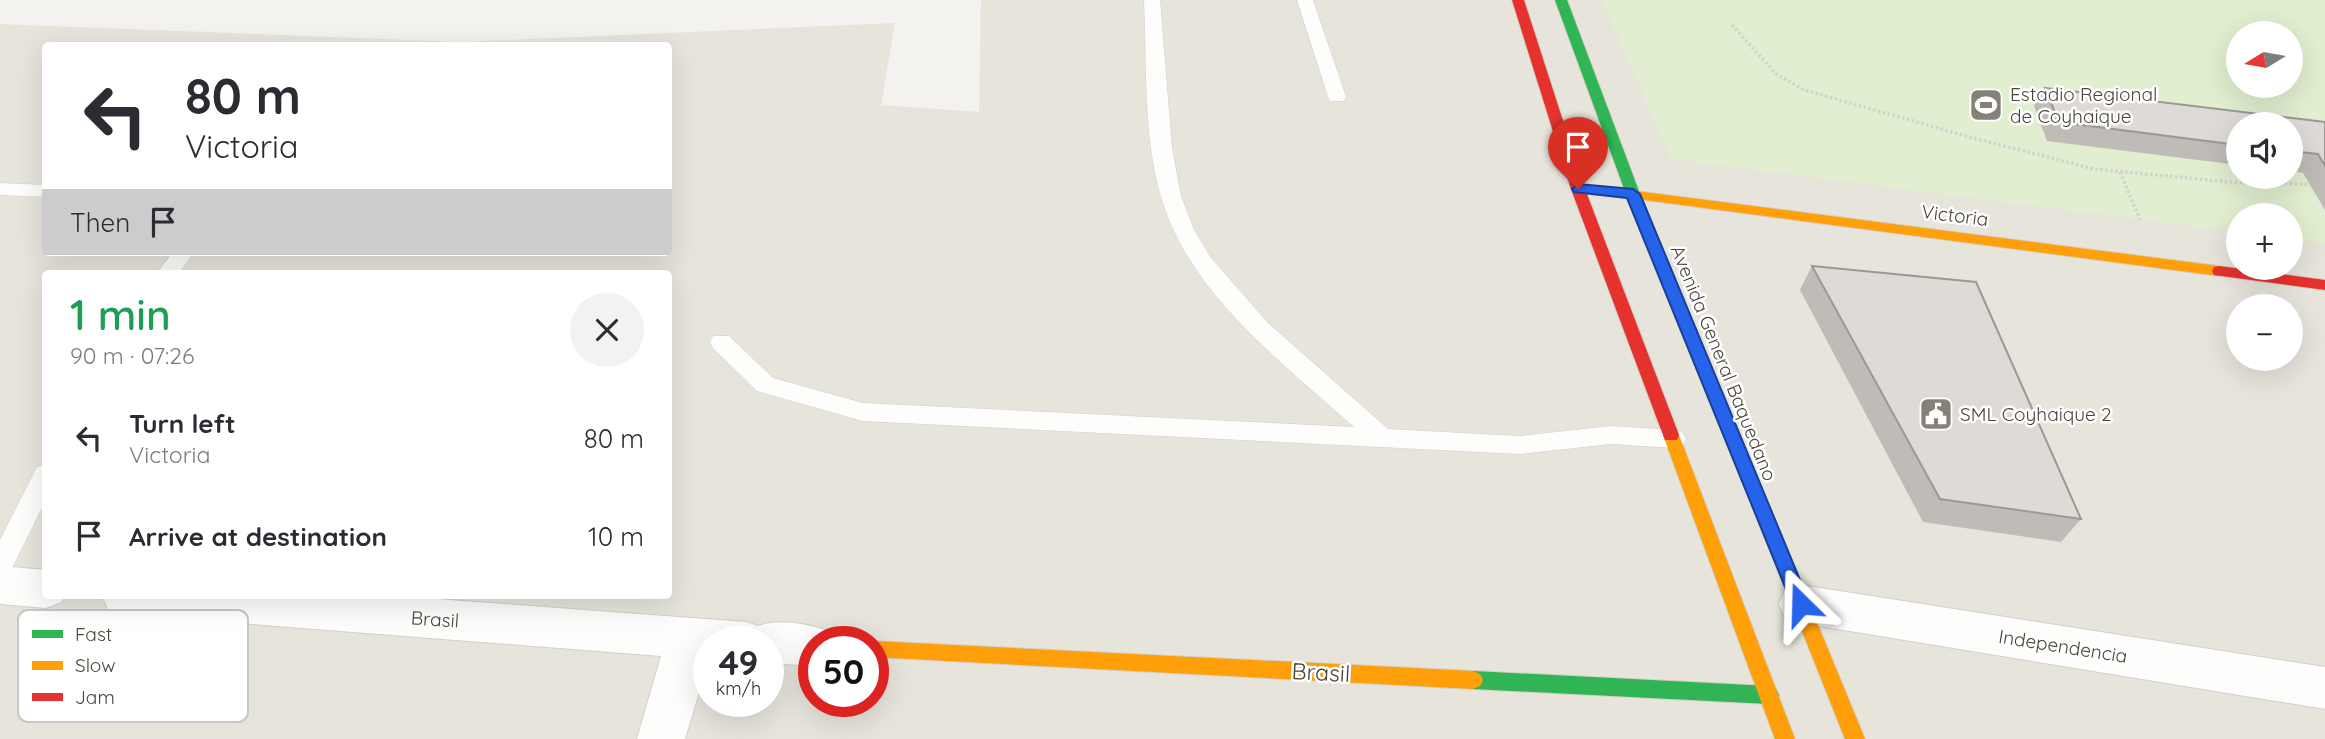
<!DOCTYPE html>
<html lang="en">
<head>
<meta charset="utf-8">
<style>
	body { margin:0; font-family:Quicksand,sans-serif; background:#f2f2f3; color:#2b2b33; height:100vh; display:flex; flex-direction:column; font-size:26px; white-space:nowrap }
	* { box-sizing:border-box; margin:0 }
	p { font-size:23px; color:#7c7c81 }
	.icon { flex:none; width:38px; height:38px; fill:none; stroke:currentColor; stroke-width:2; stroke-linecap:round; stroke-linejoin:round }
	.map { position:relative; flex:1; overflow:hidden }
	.panel { position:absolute; left:42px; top:270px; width:630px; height:329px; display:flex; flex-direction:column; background:#fff; border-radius:7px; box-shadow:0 7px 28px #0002 }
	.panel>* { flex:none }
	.guide { position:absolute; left:42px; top:42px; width:630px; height:214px; border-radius:7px; box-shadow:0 7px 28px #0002; background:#fff; color:#2b2b33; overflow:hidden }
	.needle { width:46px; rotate:259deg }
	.tools { position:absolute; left:2226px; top:21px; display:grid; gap:14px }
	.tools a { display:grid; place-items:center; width:77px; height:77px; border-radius:50%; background:#fff; box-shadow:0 7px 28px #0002; font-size:35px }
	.speed { position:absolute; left:693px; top:626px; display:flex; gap:14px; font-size:35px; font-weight:700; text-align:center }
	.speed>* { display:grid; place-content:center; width:91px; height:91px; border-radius:50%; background:#fff; box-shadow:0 7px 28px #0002; line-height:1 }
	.speed small { font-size:18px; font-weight:400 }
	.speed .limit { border:10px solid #d22; background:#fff; color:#111 }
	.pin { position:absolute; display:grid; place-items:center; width:60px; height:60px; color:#fff; margin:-72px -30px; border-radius:50% 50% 50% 0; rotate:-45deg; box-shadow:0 0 7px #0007 }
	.pin .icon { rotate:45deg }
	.me { position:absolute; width:77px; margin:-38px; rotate:338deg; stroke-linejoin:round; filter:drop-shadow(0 0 5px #0008) }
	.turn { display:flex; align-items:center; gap:24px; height:147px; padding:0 28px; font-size:32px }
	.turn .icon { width:91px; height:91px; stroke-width:2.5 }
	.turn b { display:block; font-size:49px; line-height:60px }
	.then { display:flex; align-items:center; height:66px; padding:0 28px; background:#0003; gap:14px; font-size:26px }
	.round { display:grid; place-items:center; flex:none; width:74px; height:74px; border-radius:37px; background:#f2f2f3 }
	.summary { display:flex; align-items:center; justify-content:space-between; height:119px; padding:0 28px }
	h1 { font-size:42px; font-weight:600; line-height:52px; color:#1e9e55 }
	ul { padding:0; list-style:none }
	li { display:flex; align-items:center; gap:21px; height:98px; padding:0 28px }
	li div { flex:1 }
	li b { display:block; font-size:26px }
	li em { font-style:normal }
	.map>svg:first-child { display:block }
</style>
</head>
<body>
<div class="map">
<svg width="2325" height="739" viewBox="0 0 2325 739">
	<rect width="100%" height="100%" fill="#f4f2ee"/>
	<!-- residential -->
	<path fill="#e7e4dc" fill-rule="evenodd" d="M981 0H2325V739H0V24L460 42 895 23 881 105 979 112ZM2238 33H2291V86H2238ZM46 46H668V252H46ZM2238 124H2291V177H2238ZM2238 215H2291V268H2238ZM46 273H668V595H46ZM2238 306H2291V359H2238ZM709 642H768V702H709ZM814 642H873V702H814Z"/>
	<!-- green -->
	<path fill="#e1eecf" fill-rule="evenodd" d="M1602 0H2325V243L2291 239V215H2238V232L1671 159ZM2238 33H2291V86H2238ZM2238 124H2291V177H2238Z"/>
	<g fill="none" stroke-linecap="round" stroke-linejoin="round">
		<defs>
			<path id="lane" d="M1144 0H1160L1172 148 1181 196 1194 230 1211 258 1267 322 1388 429 1520 436 1611 426 1674 430 1682 432 1686 439 1682 446 1674 448 1611 444 1520 454 863 421 757 391 713 348 710 342 713 336H729L773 378 863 403 1354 427C1282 362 1190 295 1161 197 1143 135 1147 64 1144 0Z
				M1297 0H1313L1346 97 1344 101H1330L1328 97Z
				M0 183 46 185V197L0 195Z
				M173 252H194L179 273H157Z
				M46 464V500L9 574 0 577V540L37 467Z"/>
			<path id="street" d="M0 566 46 570V595H65L62 602 46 608 0 604Z
				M1801 585 2325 667V709L1801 623 1785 618 1779 604 1785 590Z
				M102 595H384L746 622 758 626C780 618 810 624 830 632L835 642H814V666L768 663V642H709V659L685 739H637L661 656 124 614 108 609Z"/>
			<path id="fast" d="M1555 0H1567L1640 194 1750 460 1748 465H1736L1734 460 1626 194Z
				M1473 671 1769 686 1776 689 1779 695 1776 701 1769 704 1473 689 1466 686 1463 680 1466 674Z"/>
			<path id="slow" d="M1612 188 2219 266 2226 271 2219 276 1607 195 1605 192 1607 189Z
				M1671 429 1677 430 1679 435 1795 739H1775L1663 435 1665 430Z
				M1742 453 1748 455 1750 460 1865 739H1845L1734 460 1736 455Z
				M873 641 1473 671 1480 674 1483 680 1480 686 1473 689 873 657V642H869Z"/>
			<path id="jam" d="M1512 0H1524L1585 189 1679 435 1677 440H1665L1663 435 1571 189Z
				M2219 266 2325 280V290L2214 275 2212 271 2214 267Z"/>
		</defs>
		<!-- lane casing -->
		<use href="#lane" stroke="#d2d0cb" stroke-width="1"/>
		<!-- street casing -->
		<use href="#street" stroke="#d2d0cb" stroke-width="2"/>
		<!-- fast casing -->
		<use href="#fast" stroke="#d3cfc5" stroke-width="2"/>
		<!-- slow casing -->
		<use href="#slow" stroke="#d3cfc5" stroke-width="2"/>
		<!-- jam casing -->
		<use href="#jam" stroke="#d3cfc5" stroke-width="2"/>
		<!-- path -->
		<path stroke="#d3d2cc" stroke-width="3.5" stroke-dasharray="2.5 2.5" stroke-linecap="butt" d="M1732 25 1776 74 1804 90 1973 138 2094 169 2229 182 2325 185
			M2120 172 2140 220"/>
		<!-- lane -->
		<use href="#lane" fill="#fdfdfc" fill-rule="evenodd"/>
		<!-- street -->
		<use href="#street" fill="#fdfdfc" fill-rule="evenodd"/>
		<!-- fast -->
		<use href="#fast" fill="#30b455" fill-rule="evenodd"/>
		<!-- slow -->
		<use href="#slow" fill="#ff9f0a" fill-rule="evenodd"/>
		<!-- jam -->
		<use href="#jam" fill="#e5322d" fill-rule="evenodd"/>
	</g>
	<!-- wall -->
	<path fill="#bfbcb8" d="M2045 88 2325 122V210L2303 173 2291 171V124H2238V165L2047 141 2034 106Z
		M1812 266 2081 519 2061 542 1923 522 1800 290Z"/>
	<!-- building -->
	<path fill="#dedbd6" stroke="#9b9996" stroke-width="2" d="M2045 88 2325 122V166L2318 154 2291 151V124H2238V145L2059 122Z
		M1812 266 1976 282 2081 519 1940 499Z"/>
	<!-- route -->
	<path fill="#2563eb" stroke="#184099" stroke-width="2" d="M1578 184 1633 189 1640 194 1810 604 1807 610H1794L1792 604 1627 198 1574 192 1572 189Z"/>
	<!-- icons -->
	<defs>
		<symbol id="stadium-square" viewBox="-11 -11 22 22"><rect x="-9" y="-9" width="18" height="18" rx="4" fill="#868178" stroke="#fff"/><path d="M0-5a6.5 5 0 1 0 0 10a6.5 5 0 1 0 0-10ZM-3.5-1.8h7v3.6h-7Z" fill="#fff"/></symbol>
		<symbol id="civic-square" viewBox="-11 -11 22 22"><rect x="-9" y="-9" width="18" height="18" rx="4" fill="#868178" stroke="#fff"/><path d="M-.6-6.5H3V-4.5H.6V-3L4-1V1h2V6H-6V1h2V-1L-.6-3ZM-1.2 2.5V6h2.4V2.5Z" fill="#fff"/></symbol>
	</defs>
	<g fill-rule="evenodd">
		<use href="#stadium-square" x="1967" y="86" width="38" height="38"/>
		<use href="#civic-square" x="1917" y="395" width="38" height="38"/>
	</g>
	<g text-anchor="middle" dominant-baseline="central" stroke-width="5" stroke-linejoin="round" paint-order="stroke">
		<!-- poi labels -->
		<g font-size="19" fill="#4b4439" stroke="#fff" text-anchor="start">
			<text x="2010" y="94">Estadio Regional<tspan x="2010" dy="22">de Coyhaique</tspan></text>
			<text x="1960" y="414">SML Coyhaique 2</text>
		</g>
		<!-- street labels -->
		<g font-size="19" fill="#4b4439" stroke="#fff">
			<text transform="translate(1955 215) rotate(7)">Victoria</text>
			<text transform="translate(1724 363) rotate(68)">Avenida General Baquedano</text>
			<text transform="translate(435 619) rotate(4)">Brasil</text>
			<text transform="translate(2063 646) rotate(9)">Independencia</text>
		</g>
		<!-- near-street labels -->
		<g font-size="23" fill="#4b4439" stroke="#fff">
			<text transform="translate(1321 672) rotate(3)">Brasil</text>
		</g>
	</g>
	<!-- legend -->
	<rect x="18" y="610" width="230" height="112" rx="10" fill="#fff" stroke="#c9c7c4" stroke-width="2"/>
	<rect x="32" y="630" width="31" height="8" fill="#30b455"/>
	<rect x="32" y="661" width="31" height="9" fill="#ff9f0a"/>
	<rect x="32" y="693" width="31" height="8" fill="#e5322d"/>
	<g font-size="19" fill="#4b4439">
		<text x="75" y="641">Fast</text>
		<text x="75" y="672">Slow</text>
		<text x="75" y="704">Jam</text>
	</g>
</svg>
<div class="tools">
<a><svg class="needle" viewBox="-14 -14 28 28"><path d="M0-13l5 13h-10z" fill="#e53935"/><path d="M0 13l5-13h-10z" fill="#7c7c81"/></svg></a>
<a><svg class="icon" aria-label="sound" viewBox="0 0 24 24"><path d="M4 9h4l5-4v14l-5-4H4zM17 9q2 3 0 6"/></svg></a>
<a>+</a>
<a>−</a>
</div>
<div class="speed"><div>49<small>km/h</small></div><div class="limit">50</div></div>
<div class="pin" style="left:1578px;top:189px;background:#d93025"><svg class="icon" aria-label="arrive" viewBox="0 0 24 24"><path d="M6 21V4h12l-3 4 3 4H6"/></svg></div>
<svg class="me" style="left:1801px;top:604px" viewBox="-20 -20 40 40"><path d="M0-17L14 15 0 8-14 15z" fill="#2563eb" stroke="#fff" stroke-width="4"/></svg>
<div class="guide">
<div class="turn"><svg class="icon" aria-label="left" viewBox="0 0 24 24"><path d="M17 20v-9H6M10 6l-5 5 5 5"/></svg><div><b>80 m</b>Victoria</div></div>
<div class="then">Then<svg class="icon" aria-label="arrive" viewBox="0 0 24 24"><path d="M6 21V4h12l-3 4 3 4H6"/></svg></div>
</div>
<section class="panel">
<div class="summary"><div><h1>1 min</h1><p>90 m · 07:26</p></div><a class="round"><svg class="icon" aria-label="close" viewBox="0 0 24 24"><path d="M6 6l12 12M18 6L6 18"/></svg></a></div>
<ul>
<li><svg class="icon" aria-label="left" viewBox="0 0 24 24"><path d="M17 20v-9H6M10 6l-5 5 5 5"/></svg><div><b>Turn left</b><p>Victoria</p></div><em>80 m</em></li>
<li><svg class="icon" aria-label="arrive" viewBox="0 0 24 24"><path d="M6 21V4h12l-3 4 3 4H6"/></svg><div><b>Arrive at destination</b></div><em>10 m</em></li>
</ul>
</section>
</div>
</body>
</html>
